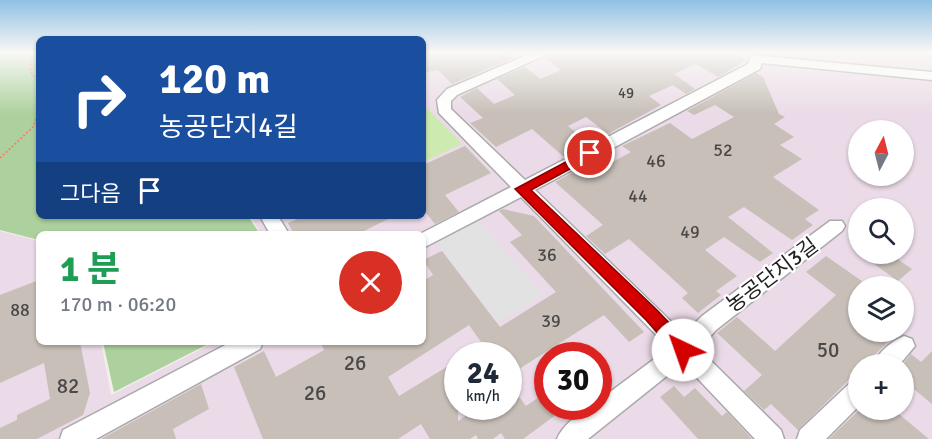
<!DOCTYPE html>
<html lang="ko">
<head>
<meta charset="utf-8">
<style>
	body { margin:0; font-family:Signika,"Noto Sans KR",sans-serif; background:#f6f6f7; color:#1f2937; height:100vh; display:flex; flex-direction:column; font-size:22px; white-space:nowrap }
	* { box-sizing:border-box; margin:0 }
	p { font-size:20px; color:#747a83 }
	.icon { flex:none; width:33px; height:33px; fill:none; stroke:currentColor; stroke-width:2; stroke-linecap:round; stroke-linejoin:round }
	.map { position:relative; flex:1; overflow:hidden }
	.panel { position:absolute; left:36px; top:231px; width:390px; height:114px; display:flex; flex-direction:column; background:#fff; border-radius:9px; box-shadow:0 2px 4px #0004 }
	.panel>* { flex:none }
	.hud { position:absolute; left:36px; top:36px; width:390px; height:183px; border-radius:9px; box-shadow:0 2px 4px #0004; background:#1a4fa0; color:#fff; overflow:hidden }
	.needle { width:39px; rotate:7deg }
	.fabs { position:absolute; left:848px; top:120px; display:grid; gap:12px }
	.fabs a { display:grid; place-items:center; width:66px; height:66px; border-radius:50%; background:#fff; box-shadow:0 2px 4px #0004; font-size:30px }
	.speed { position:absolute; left:444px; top:342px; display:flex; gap:12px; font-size:30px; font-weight:700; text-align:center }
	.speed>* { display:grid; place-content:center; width:78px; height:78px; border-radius:50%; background:#fff; box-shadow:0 2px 4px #0004; line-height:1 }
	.speed small { font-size:15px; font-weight:400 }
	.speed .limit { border:9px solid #d22; background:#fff; color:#111 }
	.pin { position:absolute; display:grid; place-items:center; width:51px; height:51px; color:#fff; margin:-26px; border:3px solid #fff; border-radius:50%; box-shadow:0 2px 6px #0007 }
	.me { position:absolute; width:66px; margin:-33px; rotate:318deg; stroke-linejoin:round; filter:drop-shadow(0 0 4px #0008) }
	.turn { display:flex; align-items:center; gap:21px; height:126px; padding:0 24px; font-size:27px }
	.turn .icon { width:78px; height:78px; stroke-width:2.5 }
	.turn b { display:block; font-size:42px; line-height:51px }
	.then { display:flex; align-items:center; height:57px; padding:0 24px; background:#0003; gap:12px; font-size:22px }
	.round { display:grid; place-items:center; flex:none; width:63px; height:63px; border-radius:32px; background:#f6f6f7 }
	.summary { display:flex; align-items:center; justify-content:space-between; height:102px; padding:0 24px }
	h1 { font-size:36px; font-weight:700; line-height:45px; color:#1e9e55 }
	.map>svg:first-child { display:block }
</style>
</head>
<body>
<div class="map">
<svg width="932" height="439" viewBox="0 0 932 439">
	<rect width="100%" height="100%" fill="#f2efe9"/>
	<!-- industrial -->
	<path fill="#ebdbe8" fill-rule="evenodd" d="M423 52H932V439H0V231L39 241V342H101L111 395 215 342H423V234H261L250 216H423ZM858 130H903V176H858ZM858 208H903V254H858ZM858 286H903V332H858ZM458 356H508V406H458ZM548 356H598V406H548ZM858 364H903V410H858Z"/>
	<!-- grass -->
	<path fill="#cdebb0" d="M423 104 462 144 423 162Z"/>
	<!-- forest -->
	<path fill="#add19e" d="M0 52H39V216H248L260 234H39V240L0 230Z
		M103 342H212L114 392Z"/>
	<!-- parking -->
	<path fill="#e2e2e2" d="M478 220 543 295 498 323 436 242Z"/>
	<!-- building -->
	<path fill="#c7bfb8" d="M423 52H505L513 58 452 84 438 70 423 73Z
		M556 52H733L747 60 718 77 696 64 674 74 695 89 686 94 673 85 649 96 661 105 608 134 586 117 568 126 589 143 564 157 532 129 496 147 470 123 483 118 460 97 477 88 494 104 515 95 497 79 525 67 540 79 561 70 545 58Z
		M756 73 763 77 779 114 785 117 774 124 794 137 780 145 802 159 773 177 819 210 805 219 813 225 792 240 744 207 728 217 773 253 760 262 724 237 705 250 737 276 716 291 721 295 698 313 682 298 688 293 629 239 605 254 586 236 603 225 555 182 603 156 611 163 631 152 622 146 670 123 692 139 734 117 715 105 694 115 687 111Z
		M465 146 491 173 445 195 459 212 435 224 423 209V165Z
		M503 209 534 216 644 332 629 342 604 315 508 376V356H459L481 342 469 325 388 377 399 396 458 360V421L480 406H508V382L526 406 548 391V406H568L523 439H505L501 433 493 439H478L476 435 470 439H430L421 424 398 439H263L234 367 264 351 276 377 324 350 320 342H423V281L433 275 423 260 442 251 500 327 556 292 510 242 522 235 499 211Z
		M304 216H394L364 231 366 234H294L288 223Z
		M860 254H890L912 269 898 281Z
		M826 256 869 286H858V332H899L865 364H858V371L798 430 771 404 764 410 744 391 762 375 717 333 737 317 775 351 836 295 806 272Z
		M39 280V342H80L90 393 83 415 37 439H0V428L17 420V415L50 399 44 363 0 383V295Z
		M932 351V404L903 380V364L911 354 921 362Z
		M201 384 209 409 173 429 176 439H101Z
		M674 386 684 397 695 388 722 416 727 412 752 439H698L660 397Z
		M859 410H894L929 439H829Z"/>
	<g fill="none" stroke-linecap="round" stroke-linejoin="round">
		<defs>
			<path id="minor" d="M534 52H552L457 95 451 101V109L525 180 748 64 751 55 932 72V80L762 63 760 69 535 190 684 334 702 316 830 221H842L845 226 842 231 716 330 699 349 781 430 784 439H755L683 363 588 439H557C562 426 584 406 598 406V401L669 348 521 197 423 248V234H420L511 187 439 113 437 100 447 89Z
				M260 216H278L289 234H270Z
				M904 336 912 339 915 346 900 364H874C878 352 892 341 904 336Z
				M231 342H263L260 349 96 439H60L63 430Z
				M858 380V407L826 439H797L800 430 850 383Z"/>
		</defs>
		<!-- minor casing -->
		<use href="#minor" stroke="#a9a9a9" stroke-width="3"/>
		<!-- path -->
		<path stroke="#fa8072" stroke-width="2" stroke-dasharray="2 2" stroke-linecap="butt" d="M32 52C31 64 28 74 39 81
			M0 158 33 127 39 112"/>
		<!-- minor -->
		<use href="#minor" fill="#fff" fill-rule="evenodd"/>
	</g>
	<!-- sky -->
	<linearGradient id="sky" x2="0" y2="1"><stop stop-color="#8fc0e4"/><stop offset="0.46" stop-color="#f9f8f5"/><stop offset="1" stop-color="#f9f8f5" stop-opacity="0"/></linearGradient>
	<rect width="932" height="114" fill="url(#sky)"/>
	<!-- route -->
	<path fill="#d40000" stroke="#8a0000" stroke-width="1.5" d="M590 149 594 150V156L531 190 657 310 689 344 691 350 689 355 683 357 677 355 646 320 515 189Z"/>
	<g text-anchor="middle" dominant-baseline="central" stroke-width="4.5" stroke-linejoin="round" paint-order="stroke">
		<!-- far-number labels -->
		<g font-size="15" fill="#4b4948">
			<text x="626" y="93">49</text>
		</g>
		<!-- number labels -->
		<g font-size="18" fill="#4b4948">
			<text x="723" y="150">52</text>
			<text x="656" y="161">46</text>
			<text x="638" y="196">44</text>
			<text x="690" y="232">49</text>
			<text x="547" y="255">36</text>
			<text x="20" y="310">88</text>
			<text x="551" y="321">39</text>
		</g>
		<!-- street labels -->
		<g font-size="21" fill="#222" stroke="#fff">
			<text transform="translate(772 275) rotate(-37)">농공단지3길</text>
		</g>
		<!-- near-number labels -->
		<g font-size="21" fill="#4b4948">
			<text x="828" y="350">50</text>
			<text x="355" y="363">26</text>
			<text x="68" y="386">82</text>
			<text x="315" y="393">26</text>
		</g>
	</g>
</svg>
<div class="fabs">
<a><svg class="needle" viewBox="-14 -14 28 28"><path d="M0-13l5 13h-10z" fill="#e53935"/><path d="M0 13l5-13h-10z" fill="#747a83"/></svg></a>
<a><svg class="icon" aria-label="search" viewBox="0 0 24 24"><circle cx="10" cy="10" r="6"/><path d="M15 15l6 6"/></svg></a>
<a><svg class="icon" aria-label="layers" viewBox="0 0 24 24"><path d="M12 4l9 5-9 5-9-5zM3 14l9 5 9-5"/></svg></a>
<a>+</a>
</div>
<div class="speed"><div>24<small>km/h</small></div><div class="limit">30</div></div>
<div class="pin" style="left:590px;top:153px;background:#d93025"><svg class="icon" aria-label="arrive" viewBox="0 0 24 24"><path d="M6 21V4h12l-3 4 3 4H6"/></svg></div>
<svg class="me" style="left:683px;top:350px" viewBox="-20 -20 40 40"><circle r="19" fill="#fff"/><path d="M0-13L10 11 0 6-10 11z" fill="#d40000"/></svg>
<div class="hud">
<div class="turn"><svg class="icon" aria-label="right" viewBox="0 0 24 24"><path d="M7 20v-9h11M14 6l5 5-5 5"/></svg><div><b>120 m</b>농공단지4길</div></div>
<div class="then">그다음<svg class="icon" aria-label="arrive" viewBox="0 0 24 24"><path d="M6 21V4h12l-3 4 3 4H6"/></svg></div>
</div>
<section class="panel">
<div class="summary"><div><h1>1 분</h1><p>170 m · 06:20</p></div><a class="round" style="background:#d93025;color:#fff"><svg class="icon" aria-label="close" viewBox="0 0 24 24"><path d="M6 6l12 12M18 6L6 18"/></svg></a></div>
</section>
</div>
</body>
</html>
